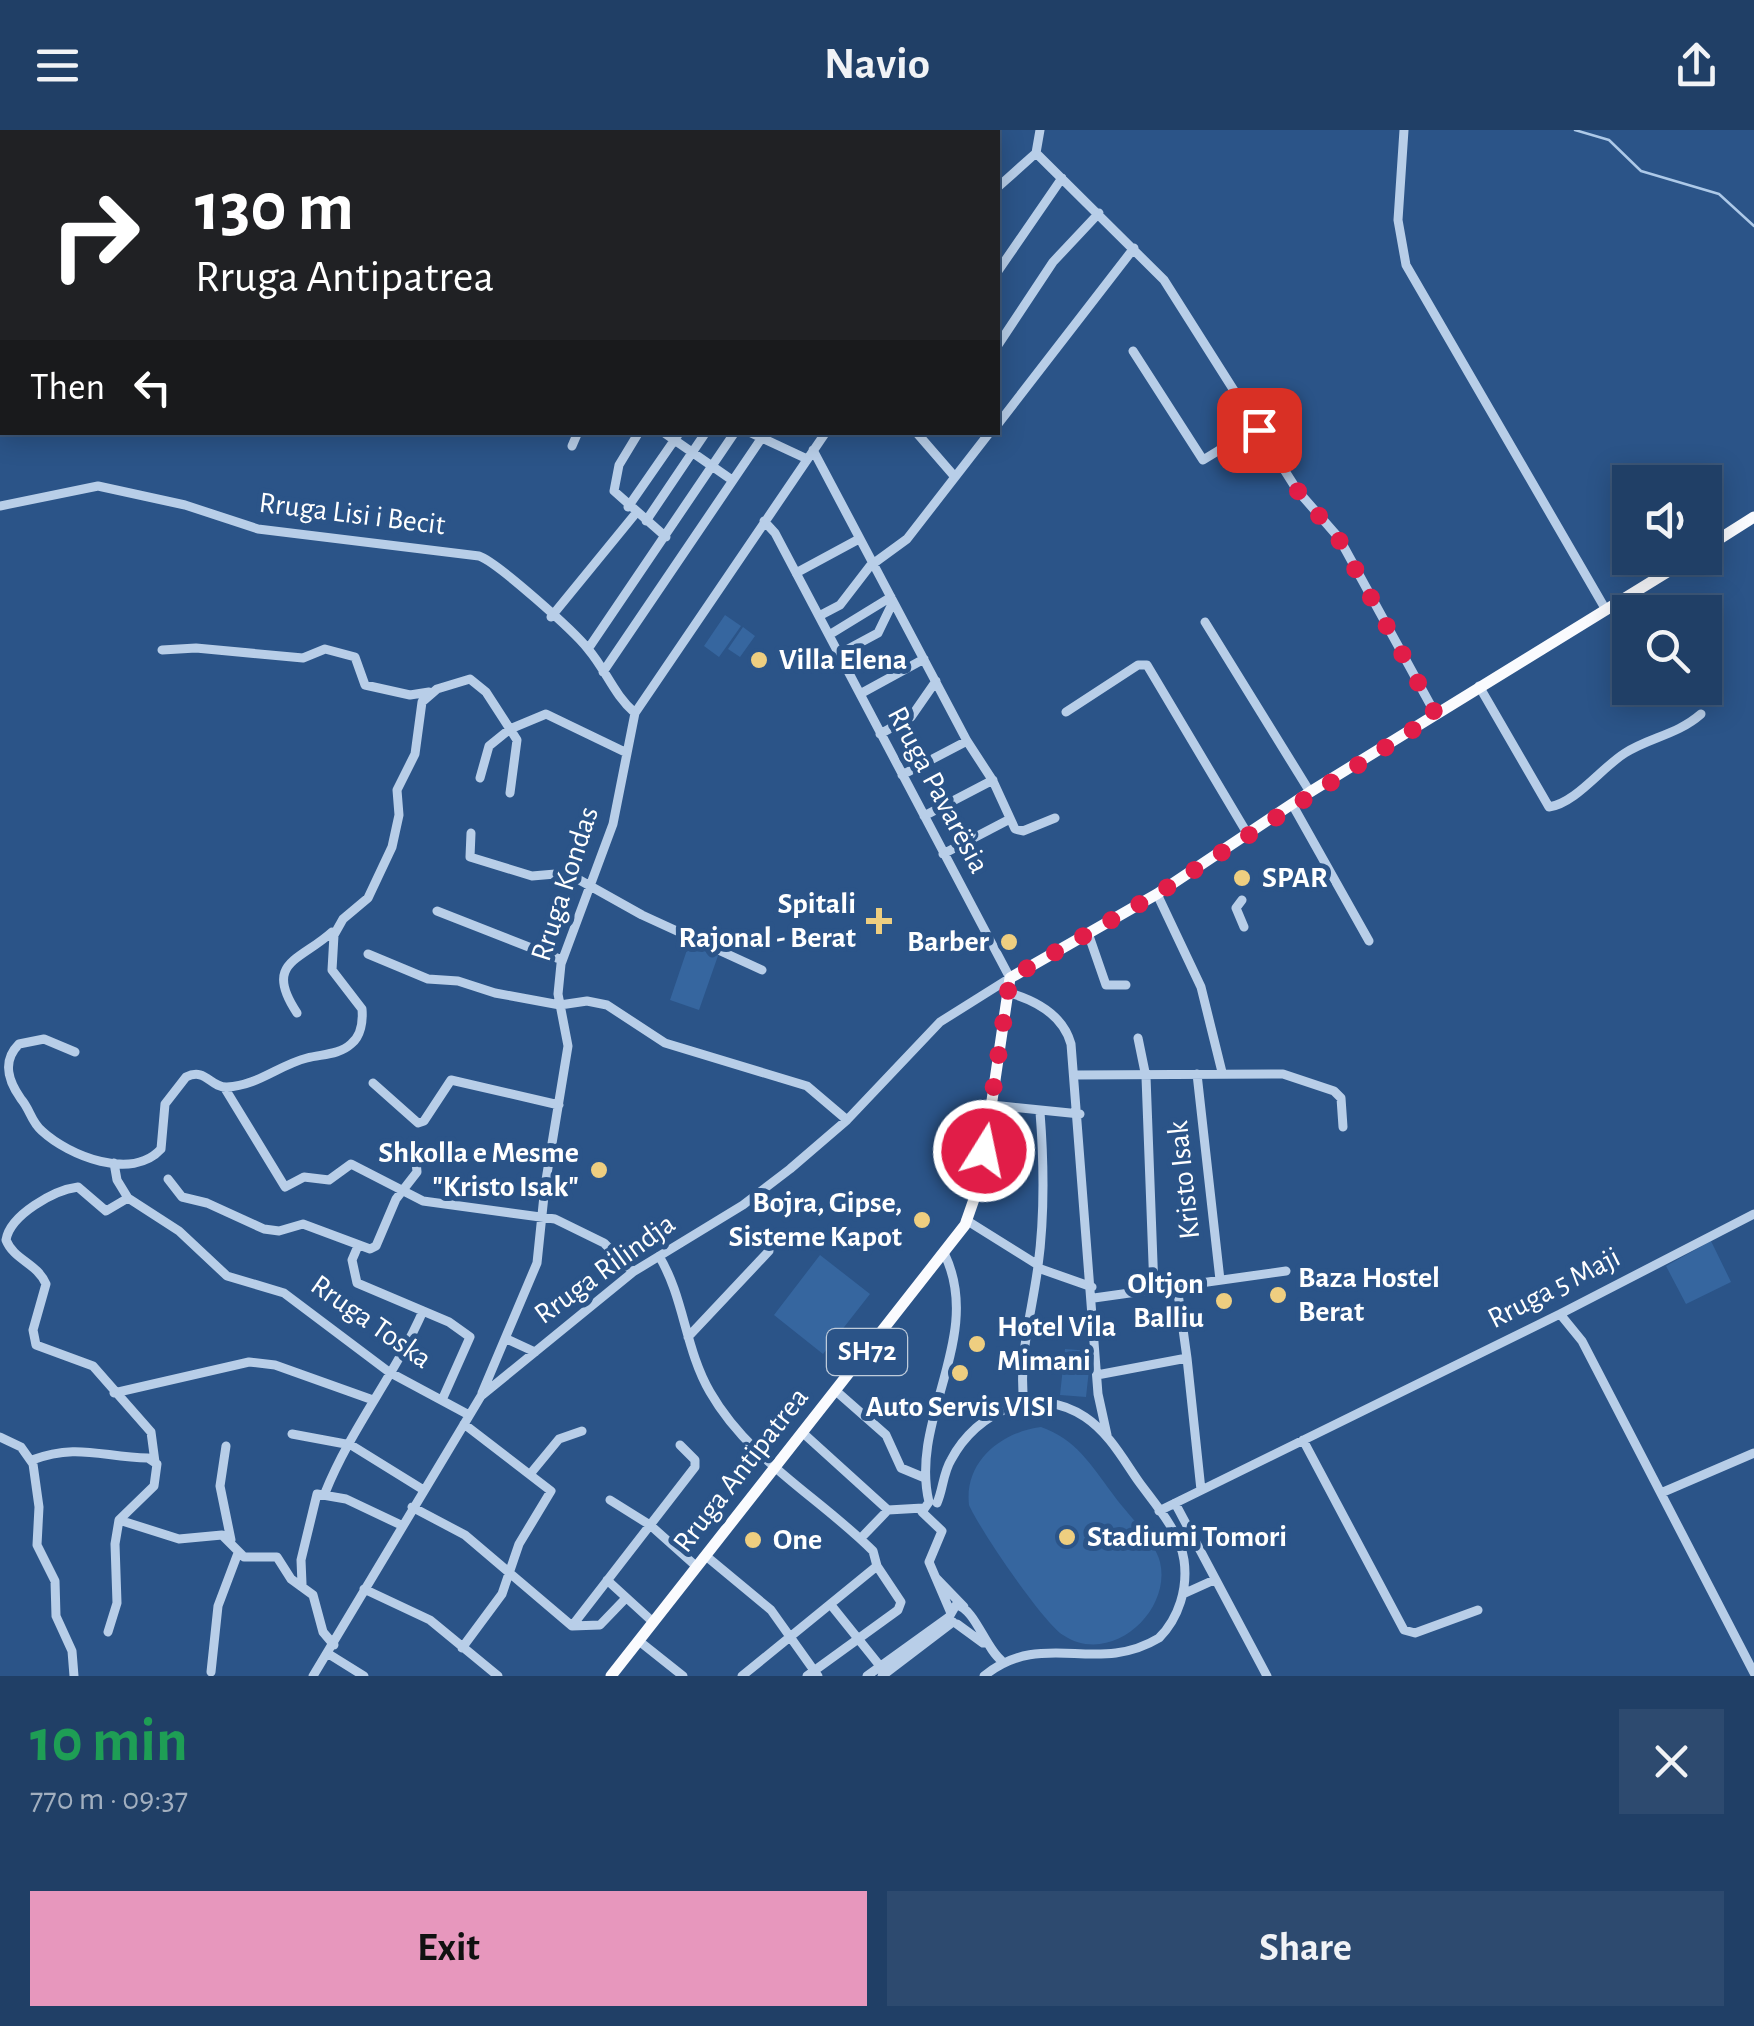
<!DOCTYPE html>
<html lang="en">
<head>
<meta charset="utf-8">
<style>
	body { margin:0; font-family:"Alegreya Sans",sans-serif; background:#2d4a6f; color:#f1f3f6; height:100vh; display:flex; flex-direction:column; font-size:38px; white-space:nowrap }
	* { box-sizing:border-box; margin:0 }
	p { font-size:32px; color:#a2afbf }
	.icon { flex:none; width:55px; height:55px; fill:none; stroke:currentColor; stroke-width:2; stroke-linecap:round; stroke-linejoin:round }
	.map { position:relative; height:1546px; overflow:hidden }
	.details { display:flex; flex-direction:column; background:#203f66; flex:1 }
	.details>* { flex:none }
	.banner { position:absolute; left:0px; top:0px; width:1000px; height:305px; box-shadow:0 5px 25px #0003,0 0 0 2px #3d587a; background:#202124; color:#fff; overflow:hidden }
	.tools { position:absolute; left:1612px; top:335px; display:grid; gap:20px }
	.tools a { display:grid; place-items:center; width:110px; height:110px; border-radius:0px; background:#203f66; box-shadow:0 5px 25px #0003,0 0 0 2px #3d587a; font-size:50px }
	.pin { position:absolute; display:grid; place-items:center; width:85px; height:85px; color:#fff; margin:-42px; border-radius:20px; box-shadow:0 5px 15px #0006 }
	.me { position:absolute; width:110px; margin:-55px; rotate:10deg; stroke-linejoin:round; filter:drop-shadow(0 0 8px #0008) }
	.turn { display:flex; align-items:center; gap:35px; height:210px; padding:0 30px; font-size:45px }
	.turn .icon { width:130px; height:130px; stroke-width:2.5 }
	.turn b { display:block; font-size:70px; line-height:85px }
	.then { display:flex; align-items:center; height:95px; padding:0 30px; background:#0003; gap:20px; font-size:38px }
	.round { display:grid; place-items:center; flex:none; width:105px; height:105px; border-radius:0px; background:#2d4a6f }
	.head { display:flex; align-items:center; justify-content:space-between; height:170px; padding:0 30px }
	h1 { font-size:60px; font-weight:700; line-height:75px; color:#1e9e55 }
	.button { display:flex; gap:20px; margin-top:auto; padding:20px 30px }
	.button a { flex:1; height:115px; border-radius:0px; background:#e797bd; color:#111; font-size:40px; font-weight:700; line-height:115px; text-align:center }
	.button a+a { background:#2d4a6f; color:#f1f3f6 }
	header { display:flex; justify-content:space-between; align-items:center; height:130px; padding:0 30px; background:#203f66; font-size:45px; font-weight:700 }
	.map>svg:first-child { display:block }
</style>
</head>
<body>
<header><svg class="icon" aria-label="menu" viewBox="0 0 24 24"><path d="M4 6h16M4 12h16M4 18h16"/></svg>Navio<svg class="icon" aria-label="share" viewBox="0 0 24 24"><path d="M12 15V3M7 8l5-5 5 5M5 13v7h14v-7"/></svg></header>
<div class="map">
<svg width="1754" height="1546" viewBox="0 0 1754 1546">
	<rect width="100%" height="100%" fill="#2b5488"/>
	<!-- green -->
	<path fill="#36669f" d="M725 485 741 496 719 527 704 516Z
		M743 497 755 506 740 527 728 519Z
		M691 808 720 820 699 880 670 870Z
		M1711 1111 1731 1152 1686 1174 1666 1136Z
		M820 1125 870 1164 823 1224 774 1185Z
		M1065 1219 1091 1221 1086 1267 1060 1265Z
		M1041 1297C1076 1309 1091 1335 1112 1363 1126 1383 1154 1409 1160 1432 1172 1482 1110 1537 1063 1505 1042 1491 980 1400 969 1375 964 1331 1002 1302 1041 1297Z"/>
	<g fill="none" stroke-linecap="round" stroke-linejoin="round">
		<!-- stream -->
		<path stroke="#adc9e8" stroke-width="2.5" d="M1575 0 1609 10 1641 41 1719 64 1754 96"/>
		<!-- minor -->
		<path stroke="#b8cee8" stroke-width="9" d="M865 0 868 2
			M1404 0 1398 90 1406 135 1606 480
			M1036 23 1164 150 1297 360 1339 408 1436 585
			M1036 23 1040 0
			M998 57 1036 23
			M998 141 1062 48
			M998 215 1053 132 1099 83
			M1133 221 1203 330 1257 297
			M998 294 1134 118
			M639 302 619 335 614 361 666 407
			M663 302 732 350
			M749 302 805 328
			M916 302 955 347
			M572 316 578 302
			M813 320 967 611 993 651 1015 699 1023 701 1055 688
			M0 376 98 356 185 375 258 399 479 426C497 432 575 502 588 519 606 540 614 565 635 583
			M628 377 680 302
			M646 391 706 302
			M796 443 859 409
			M819 486 840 475 870 436 907 409 990 302
			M551 487 636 383
			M1205 492 1310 662
			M829 505 891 467
			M588 519 735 302
			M162 520 196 518 303 528 325 519 355 527 365 555 410 565 429 562
			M839 524 878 503 893 472
			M603 542 761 309
			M1479 556 1549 677C1576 673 1601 638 1625 623 1650 607 1677 605 1701 584
			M860 564 924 529
			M1066 582 1138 535H1147L1247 703
			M880 604 911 587 936 551
			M902 645 967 611
			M480 648 489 616 510 599 517 610 510 663
			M1292 674 1369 811
			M924 686 993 650
			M471 703 470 727 532 746 567 743 642 785 762 840
			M943 724 1010 689
			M1157 764 1201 857 1222 942
			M1242 770 1236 778 1244 797
			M437 781 562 830
			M1088 803 1106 855H1126
			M368 824 428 849 458 851 495 863 560 875 587 871 607 875 665 913 807 956 847 990
			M1010 863C1037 871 1063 885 1071 914L1098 1264 1107 1305
			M297 883C263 832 300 831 332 802
			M1138 908 1146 947 1154 1159
			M75 922 44 909 19 914C1 932 9 952 21 969 30 979 31 992 42 1001 69 1026 132 1051 161 1019L165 974 186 947C206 937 210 958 227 957 257 956 279 935 307 928 322 924 339 925 351 914 361 906 363 891 362 879L332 840 334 805 343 789 368 768 392 717 399 685 397 660 415 624 422 572 437 559 470 549 486 562 510 599 546 584 627 623
			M1197 944 1220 1150
			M1076 945 1283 944 1334 961 1341 968 1343 997
			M373 953 418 993 424 991 451 950 559 975
			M224 957 285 1057 304 1047 329 1050 351 1034 423 1071 555 1089 604 1113 633 1142
			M992 975 1080 984
			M114 1033 117 1050 128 1068 179 1101 227 1146 284 1163 389 1242 469 1285
			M168 1049 182 1067 207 1073 264 1099 279 1101 303 1094 370 1119 376 1116 396 1069 417 1042 415 1020
			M128 1068 106 1081 78 1057C54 1060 10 1085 6 1110 14 1130 37 1133 46 1154L33 1200 36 1215 93 1236 151 1302 155 1332
			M966 1090 1038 1135
			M358 1116 352 1130 357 1153 449 1192 470 1207 442 1270
			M945 1125C984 1208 909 1289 929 1372L922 1382 942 1401 929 1432 950 1481
			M659 1126C684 1167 685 1219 710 1262 749 1330 819 1367 873 1421L877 1436 901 1472 898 1480 807 1546
			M1038 1138 1092 1157
			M1177 1156 1187 1228
			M1094 1168 1286 1141
			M1560 1184 1582 1211 1754 1543
			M688 1207 769 1121
			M507 1209 535 1222
			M1097 1245 1187 1228 1201 1360
			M836 1261 886 1305 901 1338 925 1348
			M114 1263 249 1232 275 1235 373 1270
			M482 1263 537 1133 545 1056 568 916 558 864 561 834 613 694 635 583 826 302
			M1024 1273C1018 1226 1032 1183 1038 1136 1045 1084 1044 1033 1040 982
			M803 1303 888 1380
			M292 1304 351 1315 422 1359
			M0 1307 21 1317 33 1334 39 1377 37 1415 55 1451 56 1486 72 1521 74 1546
			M1303 1310 1404 1500 1415 1503 1478 1480
			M226 1316 220 1356 231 1410
			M32 1330C77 1313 102 1327 148 1328L157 1334 154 1356 119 1390 115 1414 117 1473 108 1502
			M531 1343 559 1309 582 1301
			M325 1363C351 1298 395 1245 423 1181
			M1661 1363 1754 1323
			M610 1370 650 1395 697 1437
			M937 1373C943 1360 943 1343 951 1330 977 1281 1036 1254 1085 1287 1109 1303 1123 1329 1139 1352 1155 1374 1180 1402 1184 1430 1188 1458 1179 1488 1159 1508 1096 1546 1043 1498 984 1546
			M1175 1373 1267 1546
			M412 1377 465 1405 572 1496 600 1495 626 1468
			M1159 1381 1560 1184 1754 1084
			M119 1390 179 1409 222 1405 244 1427H277L291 1449 313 1465 323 1502 334 1515
			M861 1408 888 1380 923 1378
			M706 1426 771 1480 818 1546
			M936 1448 964 1477
			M607 1450 653 1492
			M302 1454 301 1430 317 1364 346 1369 401 1395
			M364 1459 430 1490 498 1546
			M1183 1464 1214 1450
			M831 1475 880 1536
			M957 1494 983 1513
			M572 1496 695 1337V1330L680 1315
			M639 1511 683 1546
			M462 1518 502 1464 519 1414 551 1361 464 1294
			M327 1523 364 1546
			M211 1542 218 1476 238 1423
			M313 1546 481 1266 633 1142 743 1075 790 1039 847 990 940 892 1010 848 775 403 764 391
			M742 1546 877 1436
			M867 1546 949 1487 956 1475C975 1478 985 1518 1002 1531
			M882 1546 953 1492"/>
		<!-- major -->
		<path stroke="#fafbfe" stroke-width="11" d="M1705 418 1754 387
			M611 1546 965 1095 980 1052 1010 848 1157 764 1310 662 1690 428"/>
	</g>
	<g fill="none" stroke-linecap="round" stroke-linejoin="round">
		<!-- route -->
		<path stroke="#e11d48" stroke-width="18" stroke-dasharray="0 32.4" d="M984 1021 1010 848 1157 764 1436 585 1338 408 1297 360 1259 300"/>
	</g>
	<!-- markers -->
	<g fill="#eece80" stroke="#2b5488" stroke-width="4">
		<circle cx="759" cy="530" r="10"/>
		<circle cx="1242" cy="748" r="10"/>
		<path d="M874 776h10v10h10v10h-10v10h-10v-10h-10v-10h10z"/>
		<circle cx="1009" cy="812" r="10"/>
		<circle cx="599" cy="1040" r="10"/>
		<circle cx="922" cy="1090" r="10"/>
		<circle cx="1278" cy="1165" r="10"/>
		<circle cx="1224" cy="1171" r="10"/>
		<circle cx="977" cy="1214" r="10"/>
		<circle cx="960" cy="1243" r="10"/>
		<circle cx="1067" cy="1407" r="10"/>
		<circle cx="753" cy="1410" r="10"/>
	</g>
	<g text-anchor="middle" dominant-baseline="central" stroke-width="10" stroke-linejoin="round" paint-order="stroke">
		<!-- shield labels -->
		<rect fill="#2b5488" stroke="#bfccdb" stroke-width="2.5" x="827" y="1199" width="80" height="46" rx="8"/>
		<g font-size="28" font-weight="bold" fill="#fff">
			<text x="867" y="1222">SH72</text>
		</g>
		<!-- street labels -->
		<g font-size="30" fill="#fff" stroke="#2b5488">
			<text transform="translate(352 384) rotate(7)">Rruga Lisi i Becit</text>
			<text transform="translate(938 660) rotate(62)">Rruga Pavarësia</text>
			<text transform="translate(565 754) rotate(-72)">Rruga Kondas</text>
			<text transform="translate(1184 1050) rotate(-96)">Kristo Isak</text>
			<text transform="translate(605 1139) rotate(-36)">Rruga Rilindja</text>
			<text transform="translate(1554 1158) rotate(-27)">Rruga 5 Maji</text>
			<text transform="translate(371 1192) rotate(35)">Rruga Toska</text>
			<text transform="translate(741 1340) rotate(-52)">Rruga Antipatrea</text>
		</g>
		<!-- poi labels -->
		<g font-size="30" font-weight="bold" fill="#fff" stroke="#2b5488" text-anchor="start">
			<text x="779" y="530">Villa Elena</text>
			<text x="1262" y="748">SPAR</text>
			<text x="856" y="774" text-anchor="end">Spitali<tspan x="856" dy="34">Rajonal - Berat</tspan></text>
			<text x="989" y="812" text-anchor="end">Barber</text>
			<text x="579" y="1023" text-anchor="end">Shkolla e Mesme<tspan x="579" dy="34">"Kristo Isak"</tspan></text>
			<text x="902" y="1073" text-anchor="end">Bojra, Gipse,<tspan x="902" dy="34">Sisteme Kapot</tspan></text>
			<text x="1298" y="1148">Baza Hostel<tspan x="1298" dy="34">Berat</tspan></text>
			<text x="1204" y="1154" text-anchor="end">Oltjon<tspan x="1204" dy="34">Balliu</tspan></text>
			<text x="997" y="1197">Hotel Vila<tspan x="997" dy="34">Mimani</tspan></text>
			<text x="960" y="1277" text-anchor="middle">Auto Servis VISI</text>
			<text x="1087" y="1407">Stadiumi Tomori</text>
			<text x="773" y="1410">One</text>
		</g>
	</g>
</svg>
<div class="tools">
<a><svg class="icon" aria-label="sound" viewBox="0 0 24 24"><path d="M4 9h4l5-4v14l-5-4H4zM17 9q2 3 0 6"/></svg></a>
<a><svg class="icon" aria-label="search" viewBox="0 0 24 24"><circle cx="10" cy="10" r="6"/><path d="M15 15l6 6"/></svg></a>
</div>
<div class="pin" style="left:1259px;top:300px;background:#d93025"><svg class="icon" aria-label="arrive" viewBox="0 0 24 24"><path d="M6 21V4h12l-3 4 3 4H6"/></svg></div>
<svg class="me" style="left:984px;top:1021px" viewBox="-20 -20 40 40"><circle r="17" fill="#e11d48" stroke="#fff" stroke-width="3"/><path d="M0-11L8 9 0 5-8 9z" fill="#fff"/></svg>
<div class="banner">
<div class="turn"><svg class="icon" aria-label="right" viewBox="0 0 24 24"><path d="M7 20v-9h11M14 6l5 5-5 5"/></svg><div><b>130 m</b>Rruga Antipatrea</div></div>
<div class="then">Then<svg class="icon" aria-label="left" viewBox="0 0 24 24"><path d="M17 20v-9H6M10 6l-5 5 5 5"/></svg></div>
</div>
</div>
<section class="details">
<div class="head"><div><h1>10 min</h1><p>770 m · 09:37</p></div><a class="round"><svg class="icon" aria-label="close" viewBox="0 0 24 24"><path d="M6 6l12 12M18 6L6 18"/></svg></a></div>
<div class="button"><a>Exit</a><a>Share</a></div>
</section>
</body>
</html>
